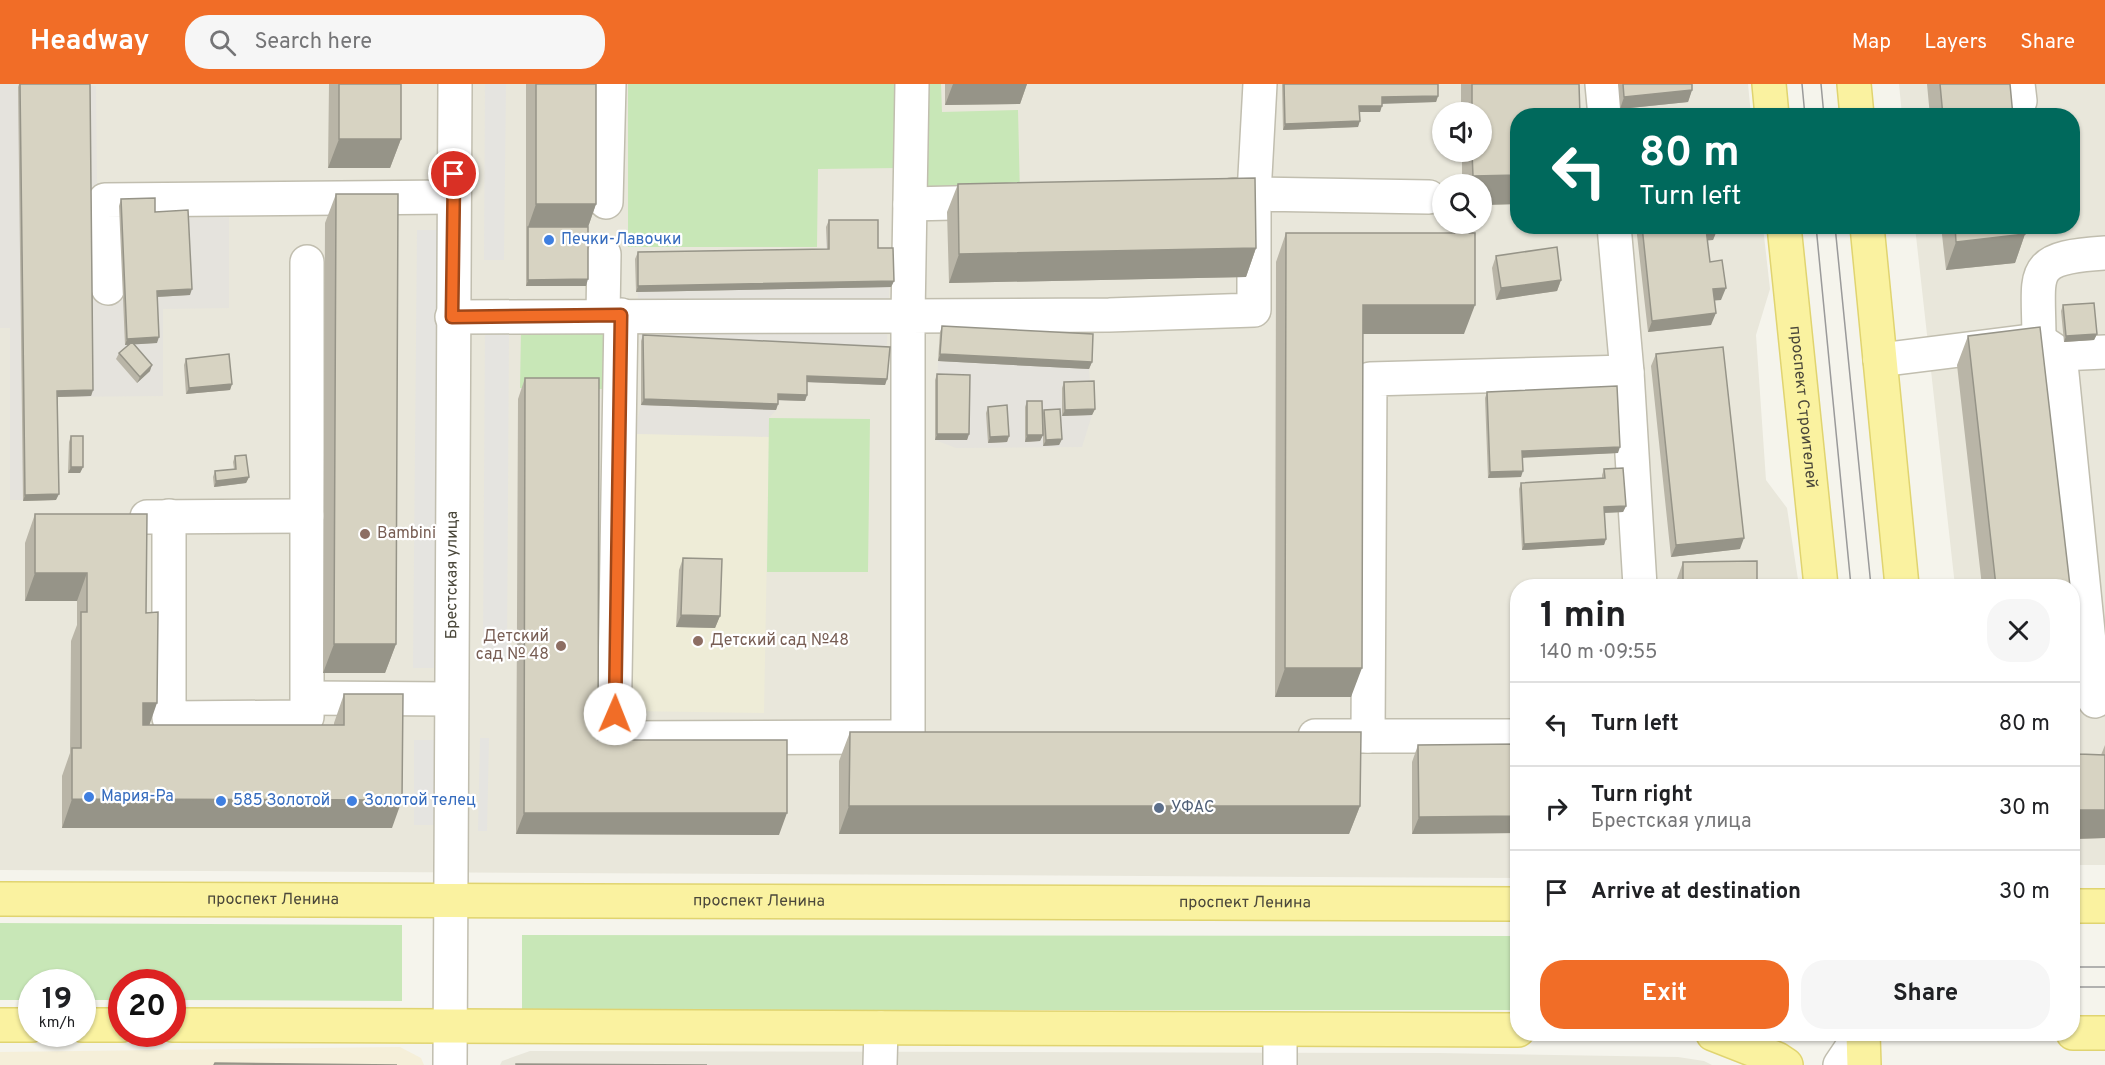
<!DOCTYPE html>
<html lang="en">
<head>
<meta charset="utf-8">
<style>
	body { margin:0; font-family:Overpass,sans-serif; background:#f6f6f6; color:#202124; height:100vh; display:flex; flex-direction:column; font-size:22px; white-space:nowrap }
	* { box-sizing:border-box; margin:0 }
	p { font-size:20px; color:#757577 }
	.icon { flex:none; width:33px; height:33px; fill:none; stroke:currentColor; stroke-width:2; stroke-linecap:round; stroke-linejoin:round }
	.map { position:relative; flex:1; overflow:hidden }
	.panel { position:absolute; left:1510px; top:495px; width:570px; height:462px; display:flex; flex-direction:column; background:#fff; border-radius:24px; box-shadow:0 2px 4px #0004 }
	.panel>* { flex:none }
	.banner { position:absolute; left:1510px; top:24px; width:570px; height:126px; border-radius:24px; box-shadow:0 2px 4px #0004; background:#00695c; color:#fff; overflow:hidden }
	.fabs { position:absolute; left:1432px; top:18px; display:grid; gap:12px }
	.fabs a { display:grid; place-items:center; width:60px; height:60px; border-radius:50%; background:#fff; box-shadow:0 2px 4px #0004; font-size:30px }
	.speed { position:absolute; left:18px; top:885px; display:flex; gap:12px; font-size:30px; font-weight:700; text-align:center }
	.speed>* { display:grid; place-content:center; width:78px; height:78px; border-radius:50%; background:#fff; box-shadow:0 2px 4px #0004; line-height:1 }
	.speed small { font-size:15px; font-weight:400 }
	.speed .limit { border:9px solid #d22; background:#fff; color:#111 }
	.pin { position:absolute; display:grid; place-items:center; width:51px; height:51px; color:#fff; margin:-26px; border:3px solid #fff; border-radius:50%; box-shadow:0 2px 6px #0007 }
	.me { position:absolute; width:66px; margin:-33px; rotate:1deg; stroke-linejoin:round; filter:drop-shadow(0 0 4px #0008) }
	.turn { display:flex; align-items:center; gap:21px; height:126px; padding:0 30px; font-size:27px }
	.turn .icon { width:78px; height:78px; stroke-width:2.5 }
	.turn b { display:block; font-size:42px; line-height:51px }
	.round { display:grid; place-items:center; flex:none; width:63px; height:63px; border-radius:24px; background:#f6f6f6 }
	.headline { display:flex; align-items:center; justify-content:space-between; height:102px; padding:0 30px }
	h1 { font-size:36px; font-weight:700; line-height:45px }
	.primary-button { display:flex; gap:12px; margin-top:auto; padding:12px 30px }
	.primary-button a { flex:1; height:69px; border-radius:24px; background:#f16d27; color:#fff; font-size:24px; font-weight:700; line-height:69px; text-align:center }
	.primary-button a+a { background:#f6f6f6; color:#202124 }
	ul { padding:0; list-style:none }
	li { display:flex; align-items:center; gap:18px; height:84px; padding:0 30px; border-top:2px solid #e0e0e0 }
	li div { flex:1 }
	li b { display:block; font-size:22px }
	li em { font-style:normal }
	header { display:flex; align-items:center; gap:36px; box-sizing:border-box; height:84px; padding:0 30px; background:#f16d27; color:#fff }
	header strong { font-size:28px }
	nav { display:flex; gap:33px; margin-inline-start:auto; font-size:21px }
	.search { width:420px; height:54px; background:#f6f6f6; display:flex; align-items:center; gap:15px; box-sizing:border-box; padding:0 21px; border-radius:24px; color:#757577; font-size:22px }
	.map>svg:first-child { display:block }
</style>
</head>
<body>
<header>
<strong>Headway</strong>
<div class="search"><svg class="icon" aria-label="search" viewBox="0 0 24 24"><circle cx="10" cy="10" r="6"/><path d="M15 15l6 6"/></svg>Search here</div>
<nav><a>Map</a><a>Layers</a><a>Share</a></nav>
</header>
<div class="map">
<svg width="2105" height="981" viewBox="0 0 2105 981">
	<rect width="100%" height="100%" fill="#f5f4ec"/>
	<!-- residential -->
	<path fill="#e9e7db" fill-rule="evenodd" d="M0 0H1748L1751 31 1518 32V142L1763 143 1770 205 1756 251 1766 396 1787 424 1799 502H1518V794L0 786ZM1443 28H1482V68H1443ZM1443 100H1482V140H1443Z
		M1899 0H2105V781H2073V502H1955L1915 143 2073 142V32L1902 31Z
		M530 967 1439 969 1678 973 1704 977 1712 981H500L502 977Z"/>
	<!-- commercial -->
	<path fill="#f5efd9" d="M400 963 421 974 424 981H0V968Z"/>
	<!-- industrial -->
	<path fill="#e5e3dd" d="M0 0H18V3L96 2 97 99 229 98V224L163 225V312L55 313 56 416H10V244H0Z
		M826 143 876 169 891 170 885 301 805 298V317L776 316V326L769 334V353L634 350 641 321V257L635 175 826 171Z
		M1091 256 1089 285 1092 331 1082 363 956 364 935 356 938 277Z"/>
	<!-- education -->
	<path fill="#eeecd7" d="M634 350 769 353 764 629 629 627Z"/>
	<!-- green -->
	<path fill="#c8e7b7" d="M628 0H898V84L818 85 817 163H628Z
		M922 0H941L942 28 1018 26 1020 112 924 114Z
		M521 246 605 247 604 305 520 304Z
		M769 334 870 335 868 488H767Z
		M0 839 402 841V917L173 916 172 898H122L121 916H83L82 898H32L31 916H0Z
		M522 851 1518 852V926H522Z"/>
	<!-- parking -->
	<path fill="#e5e4e0" d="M485 0H506L504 176H484Z
		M417 146H441L437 584H413Z
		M485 241H509L507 574H483Z
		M480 654H489L487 747H478Z
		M414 656H436V741H414Z"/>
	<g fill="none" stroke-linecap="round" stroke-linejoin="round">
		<defs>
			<g id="minor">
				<path d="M1602 0 1605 32"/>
				<path d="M2018 0 2020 17"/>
				<path d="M1233 111 1254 110 1260 0"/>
				<path d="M606 118 609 0"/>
				<path d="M910 120 995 118"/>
				<path d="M1614 142 1627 288 1640 502"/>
				<path d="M108 204 105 116 454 113"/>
				<path d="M603 231 604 170"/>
				<path d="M621 231 614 654 892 653"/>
				<path d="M452 233 908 232 912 0"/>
				<path d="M2039 256C2039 187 2026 174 2105 169"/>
				<path d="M2060 270 2095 617"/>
				<path d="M1880 276 2039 256 2060 270 2105 268"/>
				<path d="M169 432V634L307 633V178"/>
				<path d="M147 433 307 432"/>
				<path d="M308 614 450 615"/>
				<path d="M1315 652H1518"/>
				<path d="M1368 652 1370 295 1627 288"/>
				<path d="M908 653V232L1109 231 1254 226V110L1429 113"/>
				<path id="s1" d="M450 981 455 0"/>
				<path d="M880 981 881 944"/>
				<path d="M1280 981V946"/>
				<path d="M1840 981 1861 950"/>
			</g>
			<g id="major">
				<path d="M1769 0 1772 32"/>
				<path d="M1854 0 1857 32"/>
				<path id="s2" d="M1784 142 1821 502"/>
				<path d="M1867 142 1902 502"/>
				<path id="s3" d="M0 815 1518 820"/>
				<path d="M2073 822H2105"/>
				<path d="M0 941H32"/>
				<path d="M82 941H122"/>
				<path d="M172 941 1518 946"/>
				<path d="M2073 949H2105"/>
				<path d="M1713 950 1777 975 1786 981"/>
				<path d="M1863 950 1864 981"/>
			</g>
		</defs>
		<!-- minor casing -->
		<use href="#minor" stroke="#c1beaf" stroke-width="36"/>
		<!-- major casing -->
		<use href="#major" stroke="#e0d470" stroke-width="36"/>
		<!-- minor -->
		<use href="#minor" stroke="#fff" stroke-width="33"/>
		<!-- major -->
		<use href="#major" stroke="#faf2a0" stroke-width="33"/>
		<!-- tram -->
		<path stroke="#9a9a9a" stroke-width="1.5" d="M1802 0 1805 32
			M1821 0 1824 32
			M1816 142 1851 502
			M1835 142 1871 502
			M2073 883H2105
			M2073 903H2105"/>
	</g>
	<!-- wall -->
	<path fill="#b9b5a7" d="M19 0H90L93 306 91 312 58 313 56 416 23 417 18 3Z
		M329 0H401V55L390 84H328Z
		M526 0H596V120L588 143 586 202H526Z
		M945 0H1027L1020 20 945 21Z
		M1282 0H1438V12L1436 18 1382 19 1380 28H1360L1358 43 1283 46Z
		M1461 0H1579L1518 120 1482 121V100H1462V68H1482V28H1461Z
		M1618 0H1692V6L1688 18 1620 25Z
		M1927 0H2010L2013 32H1930Z
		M958 100 1256 164 1246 193 949 199 947 128Z
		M336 110 396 560 385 589H323L325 139Z
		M121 115 155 128 190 211 157 213V259L134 260 150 287 137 299 116 275 119 269 128 261H125L119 122Z
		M829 136 878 164 894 197 891 203 636 208 635 175 638 168 827 165 826 143Z
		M1636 142H1718L1713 156H1707L1710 178 1721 216H1714L1711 241 1648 248Z
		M1941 142H2025V150L2015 179 1946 186Z
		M1286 149 1464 250H1363L1351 613H1275L1276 178Z
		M1496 172 1561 196 1557 207 1496 216 1492 184Z
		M2063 221 2097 250 2094 256 2064 258 2061 227Z
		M942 242 1092 278 1089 285 938 277 940 248Z
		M643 251 887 295 885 301 807 298V311L805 317 778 316V320L776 326 641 321V257Z
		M1968 252 2070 502H1982L1957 281Z
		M1656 270 1740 465 1671 473 1651 282Z
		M186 275 232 300 230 306 186 310 184 281Z
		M937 290 969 350 967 356H935V296Z
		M525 294 598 656 779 751 516 750 518 315Z
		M1064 298 1095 325 1092 331 1062 332V304Z
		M1487 308 1618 369 1522 373 1521 393 1488 394 1485 314Z
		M1027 317 1043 329 1044 326 1062 355 1059 361 1043 362V351L1040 357 1025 358V323Z
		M988 323 1009 352 1007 358 988 359 986 329Z
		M71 352 83 383 80 389H68L69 358Z
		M235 372 249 393 246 399 214 403 213 393 215 387 234 385 233 378Z
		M1604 385 1626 422 1623 428 1604 429 1606 455 1604 461 1522 466 1519 405 1521 399 1602 394V391Z
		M35 430 146 529 149 641H334V639L344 610 392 744H62V692L70 669 71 557 77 541V517H25V459Z
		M683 474 720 532 715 544 676 543 679 486Z
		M1683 478 1757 502H1677V495Z
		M850 648 1360 722 1349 750H839V677Z
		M1518 660V749L1412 750V678L1418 661Z
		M2105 661V754L2073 755 2079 670 2101 671Z"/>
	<!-- shaded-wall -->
	<path fill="#969488" d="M953 0H1027L1020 20 945 21Z
		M1692 6 1688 18 1620 25 1624 13Z
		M1438 12 1436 18 1380 20 1382 13Z
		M1359 22H1382L1380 28H1357Z
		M1360 37 1358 43 1283 46 1285 40Z
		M339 55H401L390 84H328Z
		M1518 91V120L1482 121V100H1470L1473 92Z
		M536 120H596L586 149 528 143Z
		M1718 144 1713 156 1702 157 1706 145Z
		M2025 150 2015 179 1946 186 1956 158Z
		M1256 164 1246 193 949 199 959 170Z
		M588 195 586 202H526L528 196Z
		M1561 196 1557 207 1496 216 1501 204Z
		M894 197 891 203 636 208 638 202Z
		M1726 204 1721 216 1709 217 1713 205Z
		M192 205 190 211 155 213 157 207Z
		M1363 221H1475L1464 250H1352Z
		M1716 229 1711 241 1648 248 1652 237Z
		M2097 250 2094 256 2064 258 2066 252Z
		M159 253 157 259 125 261 127 255Z
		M940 270 1092 278 1089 285 938 277Z
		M152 281 150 287 137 299 140 293Z
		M807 292 887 295 885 301 805 298Z
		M232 300 230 306 186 310 189 304Z
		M93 306 91 312 55 313 57 307Z
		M778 310 807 311 805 317 776 316Z
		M644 315 778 320 776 326 641 321Z
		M1095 325 1092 331 1062 332 1065 326Z
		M937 350H969L967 356H935Z
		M1027 351H1043L1040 357 1025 358Z
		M1009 352 1007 358 988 359 990 353Z
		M1062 355 1059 361 1043 362 1046 356Z
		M1620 363 1618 369 1520 374 1522 367Z
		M71 383H83L80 389H68Z
		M1523 387 1521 393 1488 394 1490 388Z
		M249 393 246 399 214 403 216 397Z
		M59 410 56 416 23 417 25 411Z
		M1626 422 1623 428 1602 429 1604 423Z
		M1744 454 1740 465 1671 473 1676 461Z
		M1606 455 1604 461 1522 466 1524 460Z
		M35 489H87L77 517H25Z
		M681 531 720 532 715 544 676 543Z
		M2073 559H2076L2073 567Z
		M334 560H396L385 589H323Z
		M1285 584H1362L1351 613H1275Z
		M143 619H157L147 648H133Z
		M72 715 402 716 392 744H62Z
		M849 722H1360L1349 750H839Z
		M2073 726H2105V754L2073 755Z
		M524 729H787L779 751 516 750Z
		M1518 732V749L1412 750 1419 733Z"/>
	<!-- building -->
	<path fill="#d7d3c2" stroke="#969488" stroke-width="1.5" d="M20 0H90L93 306 57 307 59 410 25 411Z
		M339 0H401V55H339Z
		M536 0H596V120H536Z
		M1284 0H1438V12L1382 13V22H1359L1360 37 1285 40Z
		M1472 0H1579L1580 32H1518V91L1473 92 1472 68H1482V28H1472Z
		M1623 0H1692V6L1624 13Z
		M1940 0H2010L2013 32H1943Z
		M1255 94 1256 164 959 170 958 100Z
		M336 110H398L396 560H334Z
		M155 114V128L188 126 192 205 157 207 159 253 127 255 121 115Z
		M829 136H878V164H893L894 197 638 202V168L829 165Z
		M1642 142H1718V144L1706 145 1710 178 1722 176 1726 204 1713 205 1716 229 1652 237Z
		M1955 142H2025V150L1956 158Z
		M528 143H588V195L528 196Z
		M1286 149H1475V221H1363L1362 584H1285Z
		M1557 163 1561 196 1501 204 1496 172Z
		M2094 219 2097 250 2066 252 2063 221Z
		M942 242 1093 250 1092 278 940 270Z
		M2040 243 2070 502H1996L1968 252Z
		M643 251 890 263 887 295 807 292V311L778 310V320L644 315Z
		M132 258 152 281 140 293 119 269Z
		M1723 263 1744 454 1676 461 1656 270Z
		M229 270 232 300 189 304 186 275Z
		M937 290 970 291 969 350H937Z
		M525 294H599L598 656H787V729H524Z
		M1094 297 1095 325 1065 326 1064 298Z
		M1617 302 1620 363 1522 367 1523 387 1490 388 1487 308Z
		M1027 317H1042L1043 351H1027Z
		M1007 321 1009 352 990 353 988 323Z
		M1060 325 1062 355 1046 356 1044 326Z
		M71 352H83V383H71Z
		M246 371 249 393 216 397 215 387 236 385 235 372Z
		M1623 384 1626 422 1604 423 1606 455 1524 460 1521 399 1605 394 1604 385Z
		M35 430H147L146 529 158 528 157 619H143V641H344V610H403L402 716 72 715V664H81V528H87V489H35Z
		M683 474 722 475 720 532 681 531Z
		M1757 477V502H1683V478Z
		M2073 532 2076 559H2073Z
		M2073 618 2079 670 2105 671V726H2073Z
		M850 648H1361L1360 722H849Z
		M1518 660V732L1419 733 1418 661Z
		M215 979 397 981H214Z
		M516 980 707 981H516Z"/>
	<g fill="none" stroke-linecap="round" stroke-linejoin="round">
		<defs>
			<path id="route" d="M454 90 452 233 621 231 615 630"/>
		</defs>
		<!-- route casing -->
		<use href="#route" stroke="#9d4719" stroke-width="15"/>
		<!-- route -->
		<use href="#route" stroke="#f16d27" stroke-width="10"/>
	</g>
	<!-- markers -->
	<g fill="#3f7fe0" stroke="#fff" stroke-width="2">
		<circle cx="549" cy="156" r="6"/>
		<circle cx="89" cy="713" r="6"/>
		<circle cx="221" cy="717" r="6"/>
		<circle cx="352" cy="717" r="6"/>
	</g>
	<g fill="#8d6e63" stroke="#fff" stroke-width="2">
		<circle cx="365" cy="450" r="6"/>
		<circle cx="698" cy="557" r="6"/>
		<circle cx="561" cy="562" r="6"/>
	</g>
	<circle fill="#5c6f8a" stroke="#fff" stroke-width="2" cx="1159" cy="724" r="6"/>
	<g text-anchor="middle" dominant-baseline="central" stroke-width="4.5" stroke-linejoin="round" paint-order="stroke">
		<!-- shop labels -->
		<g font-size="16" fill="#366cbe" stroke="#fff" text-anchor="start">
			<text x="561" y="156">Печки-Лавочки</text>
			<text x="101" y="713">Мария-Ра</text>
			<text x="233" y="717">585 Золотой</text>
			<text x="364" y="717">Золотой телец</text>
		</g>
		<!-- street labels -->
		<g font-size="16" fill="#4a473a" stroke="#fff">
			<text stroke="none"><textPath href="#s2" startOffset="182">проспект Строителей</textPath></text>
			<text stroke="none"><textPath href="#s1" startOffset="490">Брестская улица</textPath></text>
			<text stroke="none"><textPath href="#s3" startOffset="273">проспект Ленина</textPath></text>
			<text stroke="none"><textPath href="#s3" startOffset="759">проспект Ленина</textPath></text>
			<text stroke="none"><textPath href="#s3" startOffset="1245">проспект Ленина</textPath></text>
		</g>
		<!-- education labels -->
		<g font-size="16" fill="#785e54" stroke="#fff" text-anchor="start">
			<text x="377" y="450">Bambini</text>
			<text x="549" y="553" text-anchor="end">Детский<tspan x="549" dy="18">сад № 48</tspan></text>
			<text x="710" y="557">Детский сад №48</text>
		</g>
		<!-- service labels -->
		<g font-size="16" fill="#4e5e75" stroke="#fff" text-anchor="start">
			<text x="1171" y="724">УФАС</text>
		</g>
	</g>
</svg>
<div class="fabs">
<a><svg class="icon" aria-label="sound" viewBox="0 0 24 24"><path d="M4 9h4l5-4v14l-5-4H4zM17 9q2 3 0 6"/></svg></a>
<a><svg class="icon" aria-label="search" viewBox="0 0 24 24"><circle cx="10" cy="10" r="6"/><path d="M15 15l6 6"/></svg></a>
</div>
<div class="speed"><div>19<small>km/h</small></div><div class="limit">20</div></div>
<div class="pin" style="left:454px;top:90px;background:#d93025"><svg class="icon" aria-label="arrive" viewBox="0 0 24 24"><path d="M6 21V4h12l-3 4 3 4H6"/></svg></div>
<svg class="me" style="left:615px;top:630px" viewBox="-20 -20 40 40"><circle r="19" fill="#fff"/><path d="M0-13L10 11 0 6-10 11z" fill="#f16d27"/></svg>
<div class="banner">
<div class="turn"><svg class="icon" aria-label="left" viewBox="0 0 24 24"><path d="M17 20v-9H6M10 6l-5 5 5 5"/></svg><div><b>80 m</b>Turn left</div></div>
</div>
<section class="panel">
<div class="headline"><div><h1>1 min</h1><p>140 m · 09:55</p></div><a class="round"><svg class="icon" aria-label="close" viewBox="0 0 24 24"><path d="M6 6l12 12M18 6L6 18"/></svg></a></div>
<ul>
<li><svg class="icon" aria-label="left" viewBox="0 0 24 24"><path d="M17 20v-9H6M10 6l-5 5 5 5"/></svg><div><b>Turn left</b></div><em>80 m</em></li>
<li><svg class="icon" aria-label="right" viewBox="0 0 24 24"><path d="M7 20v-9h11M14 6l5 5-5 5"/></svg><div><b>Turn right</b><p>Брестская улица</p></div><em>30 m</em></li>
<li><svg class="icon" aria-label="arrive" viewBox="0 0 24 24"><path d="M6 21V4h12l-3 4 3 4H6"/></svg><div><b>Arrive at destination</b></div><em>30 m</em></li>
</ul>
<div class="primary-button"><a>Exit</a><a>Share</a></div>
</section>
</div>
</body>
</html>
